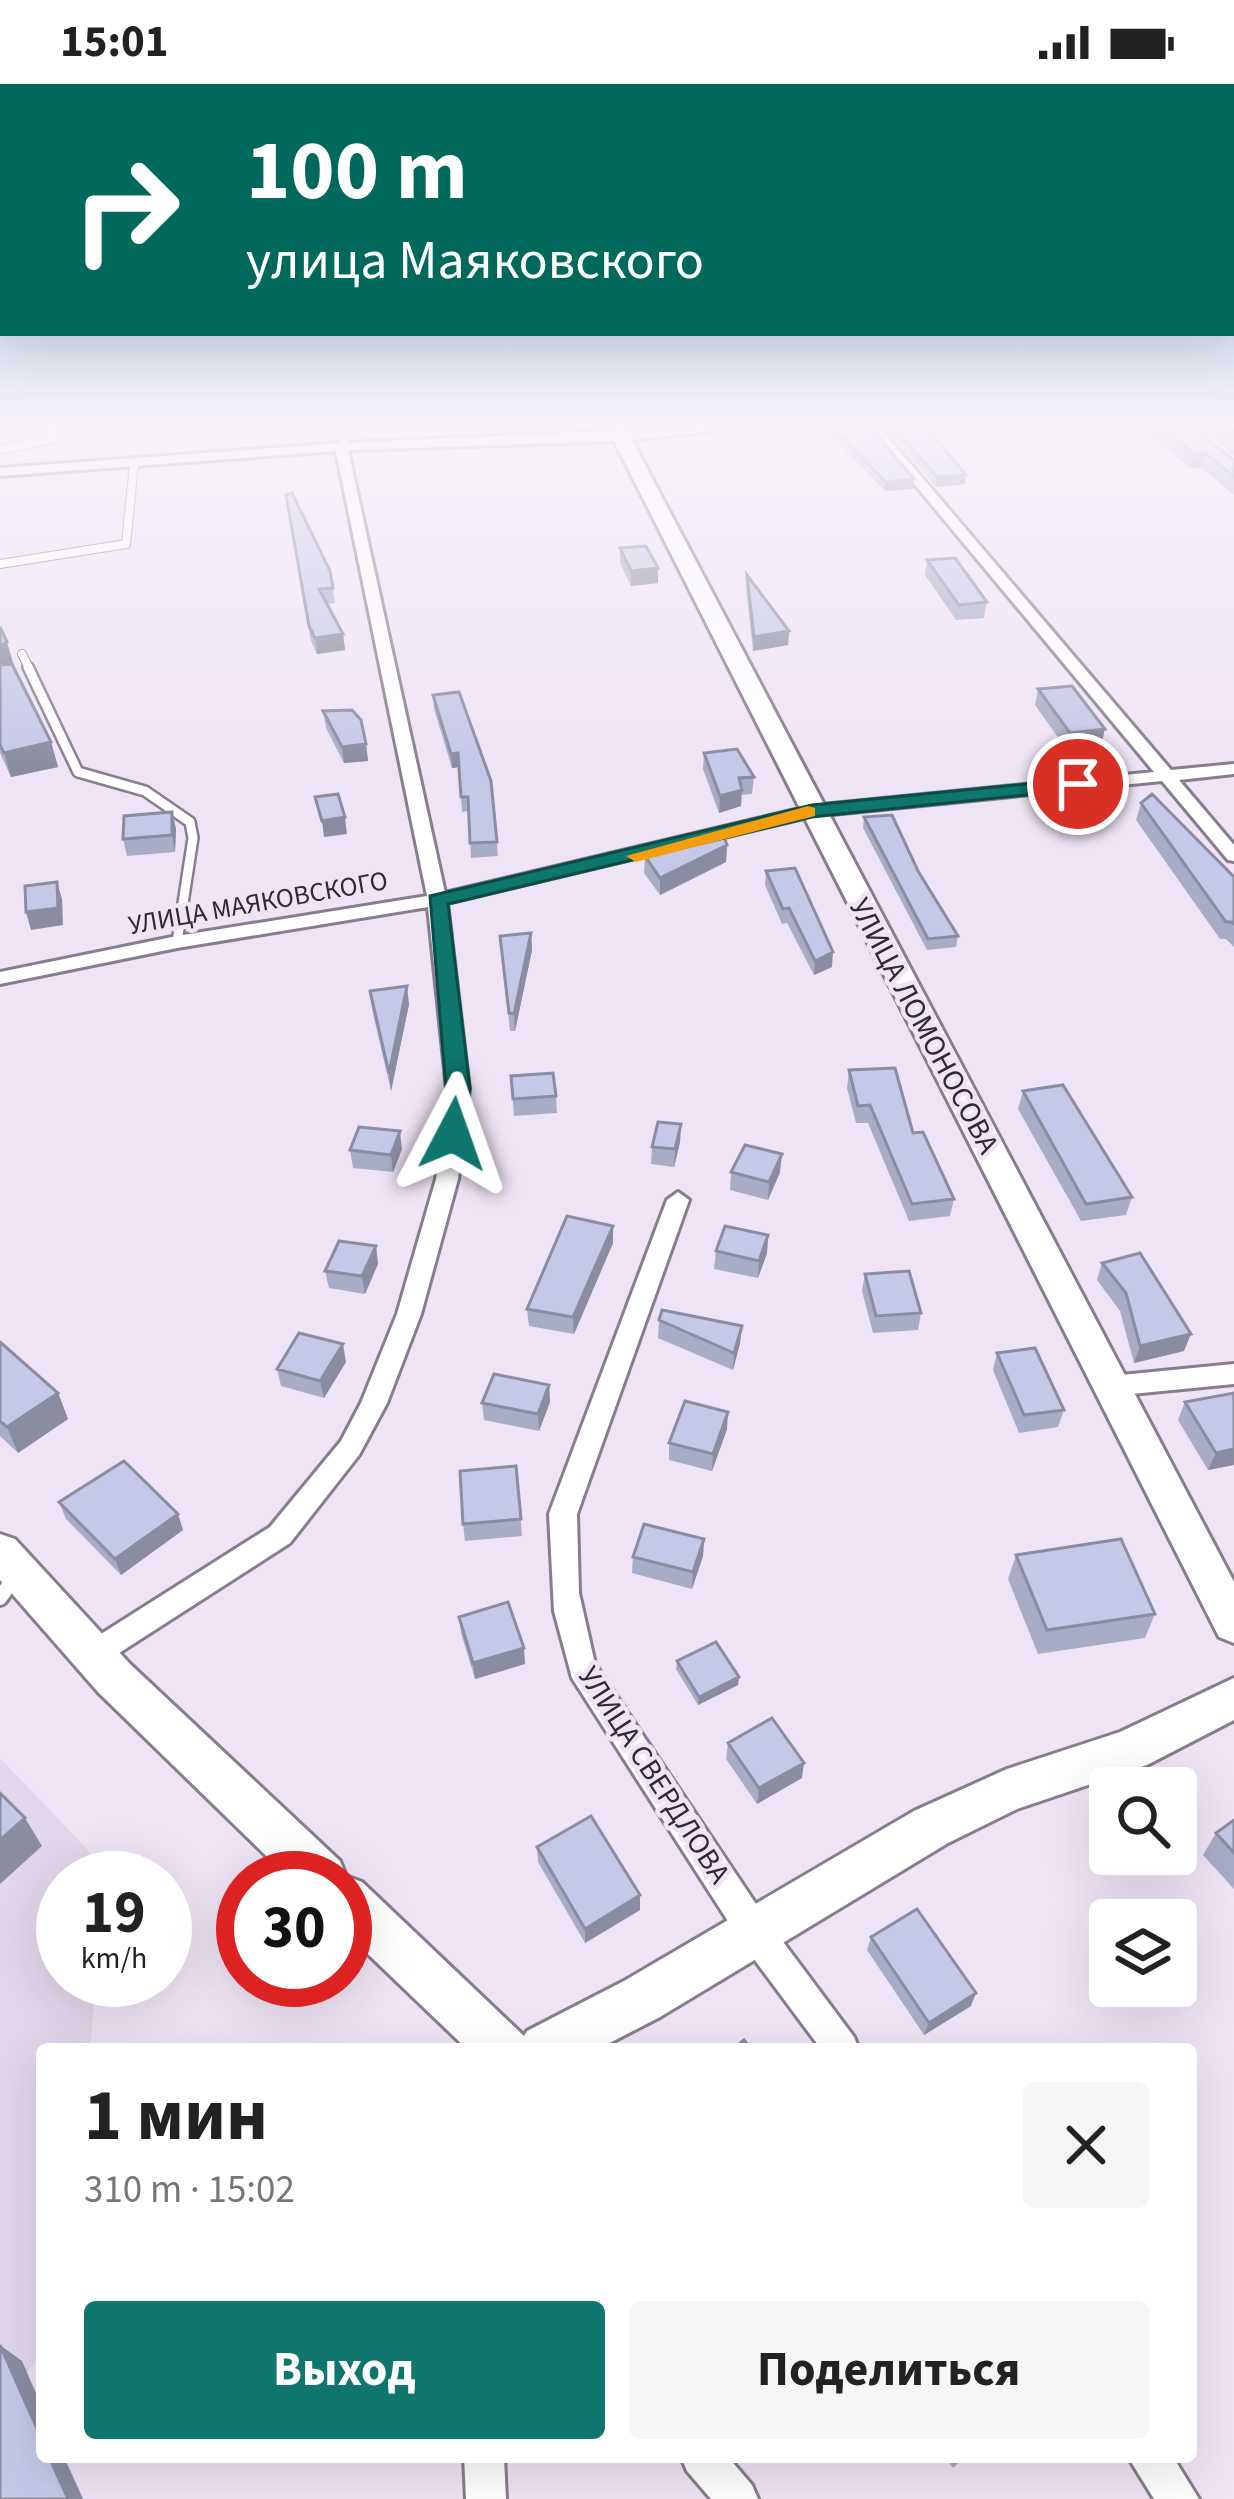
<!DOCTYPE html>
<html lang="ru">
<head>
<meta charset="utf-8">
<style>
	body { margin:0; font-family:"Source Sans 3",sans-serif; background:#f6f6f6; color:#222; height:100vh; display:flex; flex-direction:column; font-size:45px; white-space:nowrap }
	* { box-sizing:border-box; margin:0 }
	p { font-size:39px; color:#767676 }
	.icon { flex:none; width:66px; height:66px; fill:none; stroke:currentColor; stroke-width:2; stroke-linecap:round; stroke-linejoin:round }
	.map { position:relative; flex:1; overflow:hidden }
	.panel { position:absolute; left:36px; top:1959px; width:1161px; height:420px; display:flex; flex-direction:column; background:#fff; border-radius:12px; box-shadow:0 12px 48px #0002 }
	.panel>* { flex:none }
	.hud { position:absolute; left:0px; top:0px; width:1236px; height:252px; box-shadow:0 12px 48px #0002; background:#00695c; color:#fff; overflow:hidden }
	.controls { position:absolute; left:1089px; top:1683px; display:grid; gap:24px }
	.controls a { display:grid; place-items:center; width:108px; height:108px; border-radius:12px; background:#fff; box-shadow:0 12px 48px #0002; font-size:60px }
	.speed { position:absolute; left:36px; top:1767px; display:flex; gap:24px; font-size:60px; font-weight:700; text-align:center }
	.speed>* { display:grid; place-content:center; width:156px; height:156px; border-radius:50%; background:#fff; box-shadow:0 12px 48px #0002; line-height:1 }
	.speed small { font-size:30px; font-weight:400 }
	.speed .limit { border:18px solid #d22; background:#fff; color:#111 }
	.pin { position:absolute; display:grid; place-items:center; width:102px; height:102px; color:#fff; margin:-51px; border:6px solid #fff; border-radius:50%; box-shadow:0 3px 12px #0007 }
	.me { position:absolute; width:132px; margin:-66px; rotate:4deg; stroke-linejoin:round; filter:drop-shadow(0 0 9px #0008) }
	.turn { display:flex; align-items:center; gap:42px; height:252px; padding:0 48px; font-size:54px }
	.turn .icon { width:156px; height:156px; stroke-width:2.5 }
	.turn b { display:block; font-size:84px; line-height:102px }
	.round { display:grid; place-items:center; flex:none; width:126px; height:126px; border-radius:12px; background:#f6f6f6 }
	.head { display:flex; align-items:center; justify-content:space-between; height:204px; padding:0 48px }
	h1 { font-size:72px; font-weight:700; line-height:90px }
	.primary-button { display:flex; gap:24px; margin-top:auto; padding:24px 48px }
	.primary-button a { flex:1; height:138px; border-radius:12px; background:#0f766e; color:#fff; font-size:48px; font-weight:700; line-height:138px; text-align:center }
	.primary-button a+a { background:#f6f6f6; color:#222 }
	.status { display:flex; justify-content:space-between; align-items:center; height:84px; padding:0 60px; background:#fff; direction:ltr }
	.status svg { height:33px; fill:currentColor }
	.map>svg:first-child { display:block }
</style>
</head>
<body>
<div class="status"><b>15:01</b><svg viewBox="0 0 49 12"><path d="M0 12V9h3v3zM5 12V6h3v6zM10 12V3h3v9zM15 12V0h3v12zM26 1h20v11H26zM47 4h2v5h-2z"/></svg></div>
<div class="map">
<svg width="1234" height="2415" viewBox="0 0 1234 2415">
	<rect width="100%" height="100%" fill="#efe4f5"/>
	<!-- industrial -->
	<path fill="#e2d6ea" d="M0 1674 107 1786 106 1794H63V1896H96L90 1965H42V2271L26 2290 42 2373H64L84 2415H0Z"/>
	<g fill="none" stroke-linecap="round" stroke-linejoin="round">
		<defs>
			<path id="lane-far2" d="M341 363 351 343
				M0 366 58 354 48 343
				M0 480 126 460 134 380
				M22 570 30 586"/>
			<path id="lane-far1" d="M28 583 78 688 145 707 190 738 193 754 177 858"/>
			<path id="lane" d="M0 1514 14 1494"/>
			<path id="street" d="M700 343H751L621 357 348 366 445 809 812 722 1154 688 867 343H879L1171 686 1234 680V690L1179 696 1234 761V777L1228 776 1162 697 812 732 447 819 469 1005 458 1095 421 1230 387 1319 359 1371 290 1459 102 1580 92 1584 82 1580 78 1571 82 1562 270 1443 341 1357 361 1319 397 1230 436 1095 447 1005 428 823 177 864 0 900V888L177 852 427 812 336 367 0 392V384L341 359Z
				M678 1108 689 1116 577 1430 579 1509 595 1580 766 1835 854 1953 859 1965H821L742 1859 572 1594 554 1527 549 1430 667 1116Z
				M1234 1280V1300L1111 1312 1102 1309 1098 1302 1102 1295 1111 1292Z
				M464 2373H504L506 2415H466Z
				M681 2373H728L752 2401 758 2415H711L687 2387Z
				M1128 2373H1173L1199 2415H1154Z"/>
			<path id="secondary" d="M607 343H625L1234 1498V1559L1219 1553Z
				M0 1450 15 1455 130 1580 340 1777 346 1792 362 1798 524 1952 527 1947 624 1897 914 1727 1007 1685 1120 1648 1234 1594V1636L1147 1681 1017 1725 948 1759 660 1933 598 1965H467L345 1848V1794H289L98 1608 0 1496Z"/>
		</defs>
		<!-- lane-far2 casing -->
		<use href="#lane-far2" stroke="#877d8c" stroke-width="10"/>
		<!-- lane-far1 casing -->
		<use href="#lane-far1" stroke="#877d8c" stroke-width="14"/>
		<!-- lane casing -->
		<use href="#lane" stroke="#877d8c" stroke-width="20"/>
		<!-- street casing -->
		<use href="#street" stroke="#877d8c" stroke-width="6"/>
		<!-- secondary casing -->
		<use href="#secondary" stroke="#877d8c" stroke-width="6"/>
		<!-- lane-far2 -->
		<use href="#lane-far2" stroke="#fff" stroke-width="8"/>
		<!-- lane-far1 -->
		<use href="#lane-far1" stroke="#fff" stroke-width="9"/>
		<!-- lane -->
		<use href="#lane" stroke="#fff" stroke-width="14"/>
		<!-- street -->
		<use href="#street" fill="#fff" fill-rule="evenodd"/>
		<!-- secondary -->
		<use href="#secondary" fill="#fff" fill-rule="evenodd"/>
	</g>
	<!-- wall -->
	<path fill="#a9acc7" d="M823 343H870L913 405 885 407Z
		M885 343H926L965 400 936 403Z
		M1140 343H1192L1234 376V411L1201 383 1190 384Z
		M1198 343H1234V371Z
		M288 426 330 487 335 519 327 520 343 550 345 566 317 570 311 557Z
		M620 464 658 484V499L631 502 620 479Z
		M927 476 987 518 984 534 956 536 925 491Z
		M747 491 789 547 788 561 753 567 746 504Z
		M0 543 13 582 51 658 58 683 11 693 0 669Z
		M1038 605 1101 662 1067 666 1035 621Z
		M433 611 491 697 498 772 471 774 469 727 462 728 459 683 452 684 434 625Z
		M323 627 366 660 368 677 344 679 326 644Z
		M704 669 754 693 752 710 741 711V722L719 729 703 685Z
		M1141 719 1234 793V863L1226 855H1220L1136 736Z
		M172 728 176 745 175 768 127 772 123 755Z
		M864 733 918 787 958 852 956 863 927 866 863 744Z
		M727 761 726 778 660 811 644 789 645 772Z
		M766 787 832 883 814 891 787 839 782 840 765 801Z
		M531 849 532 866 515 947H510L500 852Z
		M370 907 409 920 391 1007 372 925Z
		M849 986 913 1049 954 1115 950 1132 909 1137 868 1039H856L847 1004Z
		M511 992 556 1012 557 1029 514 1032Z
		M1023 1007 1132 1113 1126 1131 1081 1137 1018 1025Z
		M681 1040 680 1058 674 1083 651 1080 652 1063Z
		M402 1065 393 1088 353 1084 350 1066Z
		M731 1088H780L768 1116 730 1106Z
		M613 1142V1159L574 1250 529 1242 527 1225Z
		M768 1151 767 1169 758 1194 714 1185 716 1167Z
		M376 1162 378 1180 365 1210 329 1204 325 1187Z
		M1102 1179 1184 1267 1134 1279 1120 1227 1097 1196Z
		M865 1190 921 1229 918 1246 873 1249 862 1207Z
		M659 1236 740 1259 733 1286 658 1254Z
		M0 1258 58 1309 68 1335 18 1369 0 1352Z
		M997 1269 1064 1326 1058 1343 1019 1349 993 1286Z
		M346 1278 324 1314 281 1302 277 1285Z
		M549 1301 550 1318 539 1347 484 1336 482 1319Z
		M1185 1318 1234 1381 1208 1386 1178 1336Z
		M727 1345 712 1387 669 1376V1359Z
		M516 1382 522 1452 465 1457 463 1440Z
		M59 1418 178 1430 183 1446 121 1491 66 1435Z
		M704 1455 703 1472 692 1505 632 1489 633 1473Z
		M1016 1471 1155 1530 1145 1554 1038 1570 1008 1495Z
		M459 1533 525 1580 475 1595 461 1549Z
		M677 1577 739 1593 738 1601 698 1621 676 1585Z
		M728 1659 802 1694 757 1720 726 1675Z
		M1234 1736V1805L1203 1771 1216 1749Z
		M537 1763 640 1826 585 1859 538 1778Z
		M871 1853 971 1922 924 1951 867 1866Z
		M945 2373H965L953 2384Z"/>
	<!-- shaded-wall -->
	<path fill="#8a8ca2" d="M1205 368 1201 383 1190 384 1194 370Z
		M966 391 965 400 936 403 937 393Z
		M914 395 913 405 885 407 886 398Z
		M658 484V499L631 502V487Z
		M789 547 788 561 753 567 754 553Z
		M343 550 345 566 317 570 315 554Z
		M7 558 14 582 0 588V562Z
		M1105 645 1101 662 1067 666 1070 649Z
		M51 658 58 683 11 693 4 669Z
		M366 660 368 677 344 679 342 663Z
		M458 669 459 683 452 684 451 670Z
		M742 706 741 722 719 729 720 712Z
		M172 728 176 745 175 768 172 751Z
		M345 733 347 750 324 753 322 737Z
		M727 761 726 778 660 811V794Z
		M57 798 62 815 63 841 31 846 26 828Z
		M531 849 532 866 515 947 514 930Z
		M833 868 832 883 814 891 815 877Z
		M407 902 409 920 391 1007 389 989Z
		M681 1040 680 1058 674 1083 675 1065Z
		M400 1047 402 1065 393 1088 391 1071Z
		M782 1070 780 1088 768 1116 769 1098Z
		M613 1142V1159L574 1250 573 1233Z
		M768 1151 767 1169 758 1194 759 1177Z
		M376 1162 378 1180 365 1210 362 1192Z
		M742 1242 740 1259 733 1286 734 1269Z
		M1191 1250 1184 1267 1134 1279 1140 1262Z
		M343 1260 346 1278 324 1314 320 1297Z
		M549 1301 550 1318 539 1347 538 1330Z
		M58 1309 68 1335 18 1369 7 1343Z
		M728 1328 727 1345 712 1387 713 1370Z
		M1234 1365V1381L1208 1386 1216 1369Z
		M178 1430 183 1446 121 1491 115 1475Z
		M704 1455 703 1472 692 1505 693 1488Z
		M524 1564 525 1580 475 1595 473 1579Z
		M739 1593 738 1601 698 1621 699 1613Z
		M804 1679 802 1694 757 1720 759 1704Z
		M25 1734 42 1762 0 1800V1756Z
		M640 1811V1826L585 1859V1845Z
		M976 1909 971 1922 924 1951 929 1939Z
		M0 2261 22 2277 42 2323V2356Z
		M49 2373H64L83 2415H68Z"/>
	<!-- building -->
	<path fill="#c5c8e7" stroke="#8a8ca2" stroke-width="3" d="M832 343H870L914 395 886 398Z
		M894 343H926L966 391 937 393Z
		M1161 343H1192L1234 376V393L1205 368 1194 370Z
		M1219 343H1234V354Z
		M292 409 330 487 333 504 319 505 343 550 315 554 309 542 286 411Z
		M646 462 658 484 631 487 620 464Z
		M955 474 987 518 959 521 927 476Z
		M747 491 789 547 754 553Z
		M0 543 7 558 0 562Z
		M12 580 51 658 4 669 0 661V581Z
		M1072 602 1105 645 1070 649 1038 605Z
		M459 608 491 697 497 758 470 759 468 713H461L458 669 451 670 433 611Z
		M352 626 361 636 366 660 342 663 323 627Z
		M737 665 754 693 739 694 742 706 720 712 704 669Z
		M338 710 345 733 322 737 315 713Z
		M1152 710 1234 793V840L1231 838H1226L1141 719Z
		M172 728V751L123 755 124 732Z
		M892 731 918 787 958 852 928 855 864 733Z
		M722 748 727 761 660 794 645 772Z
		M795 784 833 868 815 877 789 824 783 825 766 787Z
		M57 798 58 824 26 828 25 802Z
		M531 849 514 930 509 929 500 852Z
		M407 902 389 989 370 907Z
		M895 984 913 1049 923 1048 954 1115 912 1120 870 1021 858 1022 849 986Z
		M553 989 556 1012 513 1015 511 992Z
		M1063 1001 1132 1113 1086 1120 1023 1007Z
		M658 1038 681 1040 675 1065 652 1063Z
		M359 1043 400 1047 391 1071 350 1066Z
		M745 1061 782 1070 769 1098 731 1088Z
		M567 1132 613 1142 573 1233 527 1225Z
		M725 1142 768 1151 759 1177 716 1167Z
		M339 1157 376 1162 362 1192 325 1187Z
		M1140 1169 1191 1250 1140 1262 1126 1209 1102 1179Z
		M909 1187 921 1229 876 1232 865 1190Z
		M662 1226 742 1242 734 1269 659 1236Z
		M299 1249 343 1260 320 1297 277 1285Z
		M0 1258 58 1309 7 1343 0 1337Z
		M1035 1264 1064 1326 1024 1331 997 1269Z
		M494 1290 549 1301 538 1330 482 1319Z
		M1234 1309V1365L1216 1369 1185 1318Z
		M685 1317 728 1328 713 1370 669 1359Z
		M124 1377 178 1430 115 1475 59 1418Z
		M516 1382 521 1435 463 1440 460 1387Z
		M644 1440 704 1455 693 1488 633 1473Z
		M1121 1455 1155 1530 1047 1546 1016 1471Z
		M508 1518 524 1564 473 1579 459 1533Z
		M716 1558 739 1593 699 1613 677 1577Z
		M772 1634 804 1679 759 1704 728 1659Z
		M0 1709 25 1734 0 1756Z
		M591 1732 640 1811 585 1845 537 1763Z
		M1234 1736V1769L1216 1749Z
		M917 1825 976 1909 929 1939 871 1853Z
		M744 1956 751 1965H733Z
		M0 2261 42 2356V2373H49L68 2415H0Z"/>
	<!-- sky -->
	<linearGradient id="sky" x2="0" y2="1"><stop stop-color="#89b2dc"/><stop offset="0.5" stop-color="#f8f3fa"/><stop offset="1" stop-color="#f8f3fa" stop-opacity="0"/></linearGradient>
	<rect width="1234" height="681" fill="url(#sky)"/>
	<!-- route -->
	<path fill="#0f766e" stroke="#0a4d48" stroke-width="3" d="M1078 695 1087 700 1084 705 812 733 448 820 470 1005 461 1056 453 1058 440 1050 446 1005 430 812 812 721Z"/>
	<!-- slow -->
	<path fill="#f59e0b" d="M808 722 815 724V732L636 778 626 772Z"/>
	<g text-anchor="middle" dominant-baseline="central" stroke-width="9" stroke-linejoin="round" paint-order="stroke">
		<!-- far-street labels -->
		<g font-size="27" fill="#2e2a30" stroke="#efe4f5">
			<text transform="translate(258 819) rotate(-10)">УЛИЦА МАЯКОВСКОГО</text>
		</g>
		<!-- street labels -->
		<g font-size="30" fill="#2e2a30" stroke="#efe4f5">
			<text transform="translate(924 942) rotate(62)">УЛИЦА ЛОМОНОСОВА</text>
			<text transform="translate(654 1691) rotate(57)">УЛИЦА СВЕРДЛОВА</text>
		</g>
	</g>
</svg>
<div class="controls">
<a><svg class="icon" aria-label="search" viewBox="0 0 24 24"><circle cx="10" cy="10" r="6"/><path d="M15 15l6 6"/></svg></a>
<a><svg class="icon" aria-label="layers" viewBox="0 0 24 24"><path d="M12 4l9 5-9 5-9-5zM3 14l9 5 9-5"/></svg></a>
</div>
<div class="speed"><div>19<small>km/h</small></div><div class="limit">30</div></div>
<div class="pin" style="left:1078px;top:700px;background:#d93025"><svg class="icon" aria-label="arrive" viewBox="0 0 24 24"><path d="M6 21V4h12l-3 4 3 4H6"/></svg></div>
<svg class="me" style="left:453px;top:1050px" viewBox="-20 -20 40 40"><path d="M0-17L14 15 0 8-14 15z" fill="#0f766e" stroke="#fff" stroke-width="4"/></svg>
<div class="hud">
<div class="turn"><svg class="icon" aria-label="right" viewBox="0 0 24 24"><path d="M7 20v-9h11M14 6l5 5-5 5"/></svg><div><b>100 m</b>улица Маяковского</div></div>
</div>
<section class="panel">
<div class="head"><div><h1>1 мин</h1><p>310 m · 15:02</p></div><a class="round"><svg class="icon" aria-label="close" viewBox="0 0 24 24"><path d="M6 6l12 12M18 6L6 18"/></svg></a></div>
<div class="primary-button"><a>Выход</a><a>Поделиться</a></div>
</section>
</div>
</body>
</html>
